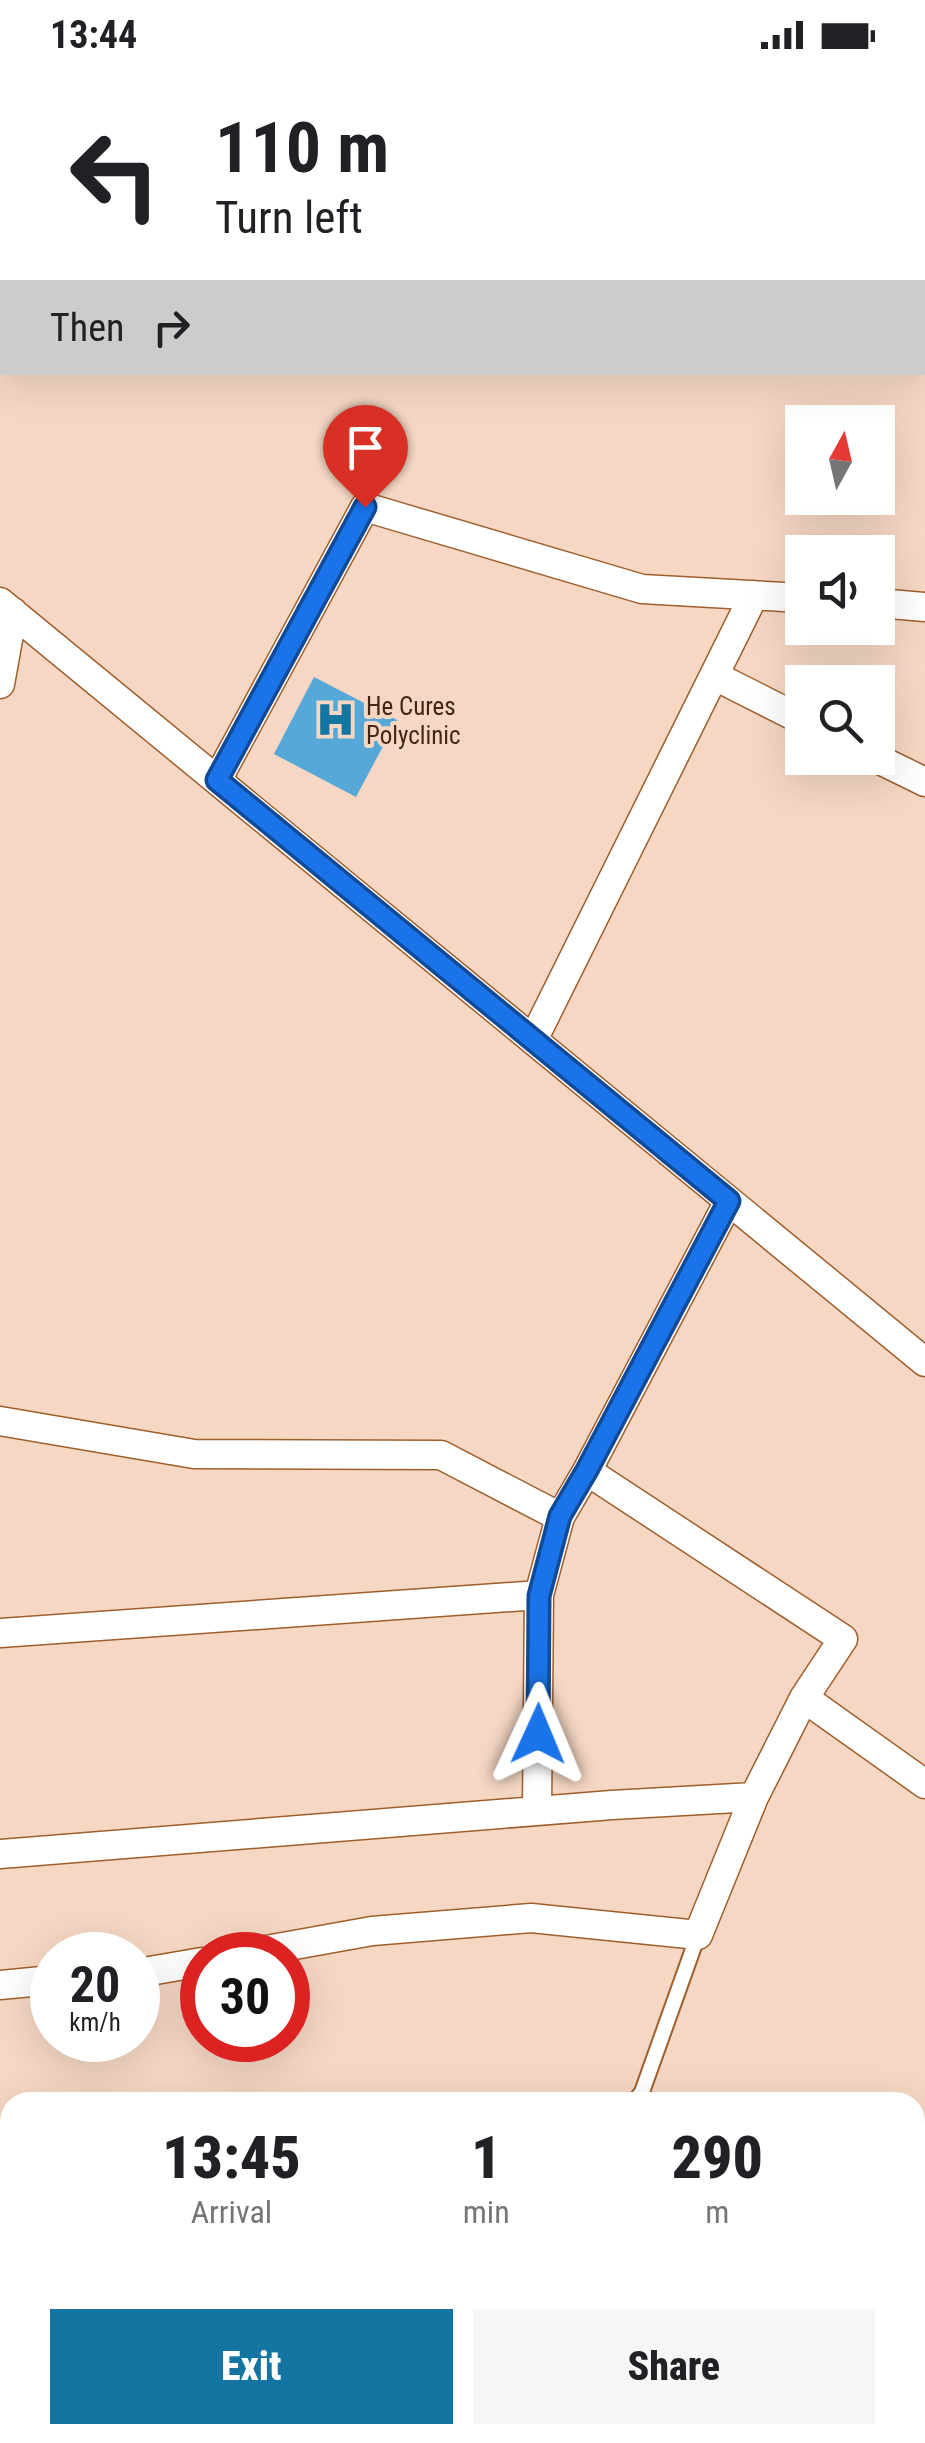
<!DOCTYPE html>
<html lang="en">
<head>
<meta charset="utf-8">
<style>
	body { margin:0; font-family:"Roboto Condensed",sans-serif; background:#f6f6f6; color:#202124; height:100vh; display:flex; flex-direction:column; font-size:38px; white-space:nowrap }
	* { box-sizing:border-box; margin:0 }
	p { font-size:32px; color:#757577 }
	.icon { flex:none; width:55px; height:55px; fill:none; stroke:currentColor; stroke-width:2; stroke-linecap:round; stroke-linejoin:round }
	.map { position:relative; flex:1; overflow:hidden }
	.side { position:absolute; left:0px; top:2022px; width:925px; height:352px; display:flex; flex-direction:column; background:#fff; border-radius:30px 30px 0 0; box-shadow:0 10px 40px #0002 }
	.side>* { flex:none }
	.banner { position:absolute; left:0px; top:0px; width:925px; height:305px; box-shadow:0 10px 40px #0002; background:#fff; color:#202124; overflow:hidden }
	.needle { width:65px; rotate:8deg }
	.tools { position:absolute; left:785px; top:335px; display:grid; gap:20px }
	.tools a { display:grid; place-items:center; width:110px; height:110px; border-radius:0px; background:#fff; box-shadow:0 10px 40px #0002; font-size:50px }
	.speed { position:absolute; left:30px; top:1862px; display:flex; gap:20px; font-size:50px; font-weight:700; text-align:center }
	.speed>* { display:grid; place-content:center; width:130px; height:130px; border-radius:50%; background:#fff; box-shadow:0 10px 40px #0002; line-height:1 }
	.speed small { font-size:25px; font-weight:400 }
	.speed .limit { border:15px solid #d22; background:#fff; color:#111 }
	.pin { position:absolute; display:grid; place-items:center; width:85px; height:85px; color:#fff; margin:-102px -42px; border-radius:50% 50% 50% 0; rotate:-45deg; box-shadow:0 0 10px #0007 }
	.pin .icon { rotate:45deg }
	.me { position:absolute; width:110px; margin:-55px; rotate:1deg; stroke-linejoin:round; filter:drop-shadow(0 0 8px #0008) }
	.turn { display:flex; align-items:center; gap:35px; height:210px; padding:0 50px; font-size:45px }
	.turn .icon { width:130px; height:130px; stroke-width:2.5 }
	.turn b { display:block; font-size:70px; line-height:85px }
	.then { display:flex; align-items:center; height:95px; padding:0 50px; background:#0003; gap:20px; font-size:38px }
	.eta { display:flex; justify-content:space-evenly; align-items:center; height:170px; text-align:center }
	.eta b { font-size:60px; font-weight:800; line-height:70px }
	.primary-button { display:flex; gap:20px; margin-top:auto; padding:20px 50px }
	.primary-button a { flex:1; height:115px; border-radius:0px; background:#1575a2; color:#fff; font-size:40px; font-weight:800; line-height:115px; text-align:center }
	.primary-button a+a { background:#f6f6f6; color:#202124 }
	.status { display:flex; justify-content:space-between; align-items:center; height:70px; padding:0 50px; background:#fff; direction:ltr }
	.status svg { height:28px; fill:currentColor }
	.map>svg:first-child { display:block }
</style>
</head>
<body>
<div class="status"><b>13:44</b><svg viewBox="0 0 49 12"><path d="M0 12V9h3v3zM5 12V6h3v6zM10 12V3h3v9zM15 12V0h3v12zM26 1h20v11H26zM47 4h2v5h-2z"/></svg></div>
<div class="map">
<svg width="925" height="2373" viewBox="0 0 925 2373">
	<rect width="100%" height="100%" fill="#f5d7c3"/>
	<!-- building -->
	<path fill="#55a8d7" d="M314 607 397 650 356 727 274 684Z"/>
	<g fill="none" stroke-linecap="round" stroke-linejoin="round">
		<defs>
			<path id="service" d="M634 2032 642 2022 698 1865
				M365 2365 377 2373"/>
			<path id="minor" d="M8 2V0
				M795 2 796 0
				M0 55 2 38
				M0 162H2
				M922 288H925
				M0 532 925 1292
				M878 533 925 537
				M715 606 802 650
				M0 614 13 542
				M876 688 925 712
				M217 710 365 437 642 519 802 528
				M533 970 754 525
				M0 1351 194 1384 441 1385 560 1447
				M587 1401 729 1131
				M0 1563 539 1525
				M804 1628 925 1714
				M537 1741 539 1525 560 1447 587 1401 843 1569 804 1628 754 1727
				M0 1784 612 1735 754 1727 698 1865 531 1848 372 1861 239 1885
				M138 1903 202 1892
				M0 1915 52 1910"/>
			<path id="tertiary" d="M915 2111 925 2101
				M651 2373 659 2365
				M907 2373 925 2355"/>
			<path id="trunk" d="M915 2191 925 2182
				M915 2279 925 2270
				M732 2373 740 2365
				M818 2373 826 2365"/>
		</defs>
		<!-- service casing -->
		<use href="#service" stroke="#9f5f2c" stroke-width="18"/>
		<!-- minor casing -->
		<use href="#minor" stroke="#9f5f2c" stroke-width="31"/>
		<!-- tertiary casing -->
		<use href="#tertiary" stroke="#9f5f2c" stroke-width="39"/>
		<!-- trunk casing -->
		<use href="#trunk" stroke="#9f5f2c" stroke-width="51"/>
		<!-- service -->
		<use href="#service" stroke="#fff" stroke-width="14"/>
		<!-- minor -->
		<use href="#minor" stroke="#fff" stroke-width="28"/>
		<!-- tertiary -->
		<use href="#tertiary" stroke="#fff" stroke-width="35"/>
		<!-- trunk -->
		<use href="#trunk" stroke="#fff" stroke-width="48"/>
	</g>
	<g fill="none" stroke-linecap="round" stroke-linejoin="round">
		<defs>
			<path id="route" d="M365 437 217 710 729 1131 587 1400 560 1446 539 1526 538 1664"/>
		</defs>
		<!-- route casing -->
		<use href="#route" stroke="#114b97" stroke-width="25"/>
		<!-- route -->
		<use href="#route" stroke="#1a73e8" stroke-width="18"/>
	</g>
	<!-- icons -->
	<defs>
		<symbol id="hospital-bare" viewBox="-9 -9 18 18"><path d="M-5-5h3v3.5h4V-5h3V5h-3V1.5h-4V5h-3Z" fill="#1575a2" stroke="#f5d7c3" stroke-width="2.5" paint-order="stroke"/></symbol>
	</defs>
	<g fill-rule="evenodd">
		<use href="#hospital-bare" x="308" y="622" width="55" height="55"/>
	</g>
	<g text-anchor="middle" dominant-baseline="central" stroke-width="8" stroke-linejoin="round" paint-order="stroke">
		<!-- poi labels -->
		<g font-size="25" fill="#432712" stroke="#f5d7c3" text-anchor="start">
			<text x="366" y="636">He Cures<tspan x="366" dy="29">Polyclinic</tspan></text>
		</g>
	</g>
</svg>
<div class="tools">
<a><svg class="needle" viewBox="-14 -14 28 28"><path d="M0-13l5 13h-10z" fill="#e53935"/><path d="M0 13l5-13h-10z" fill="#757577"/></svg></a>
<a><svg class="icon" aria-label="sound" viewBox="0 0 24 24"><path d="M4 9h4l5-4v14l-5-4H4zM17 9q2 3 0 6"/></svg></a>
<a><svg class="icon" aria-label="search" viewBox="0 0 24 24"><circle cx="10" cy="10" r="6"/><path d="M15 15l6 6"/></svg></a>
</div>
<div class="speed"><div>20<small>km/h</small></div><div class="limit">30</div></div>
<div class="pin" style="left:365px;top:437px;background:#d93025"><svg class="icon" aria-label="arrive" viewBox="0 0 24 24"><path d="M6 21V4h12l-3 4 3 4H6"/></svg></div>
<svg class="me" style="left:538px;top:1664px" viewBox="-20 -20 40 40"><path d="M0-17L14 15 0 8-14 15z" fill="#1a73e8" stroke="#fff" stroke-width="4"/></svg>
<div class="banner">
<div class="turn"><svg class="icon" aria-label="left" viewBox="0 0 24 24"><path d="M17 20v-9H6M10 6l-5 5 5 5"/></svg><div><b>110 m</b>Turn left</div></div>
<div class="then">Then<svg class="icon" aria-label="right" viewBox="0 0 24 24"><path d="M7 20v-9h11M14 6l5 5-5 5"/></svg></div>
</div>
<section class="side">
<div class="eta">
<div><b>13:45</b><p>Arrival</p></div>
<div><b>1</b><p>min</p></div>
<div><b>290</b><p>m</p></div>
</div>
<div class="primary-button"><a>Exit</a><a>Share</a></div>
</section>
</div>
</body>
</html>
